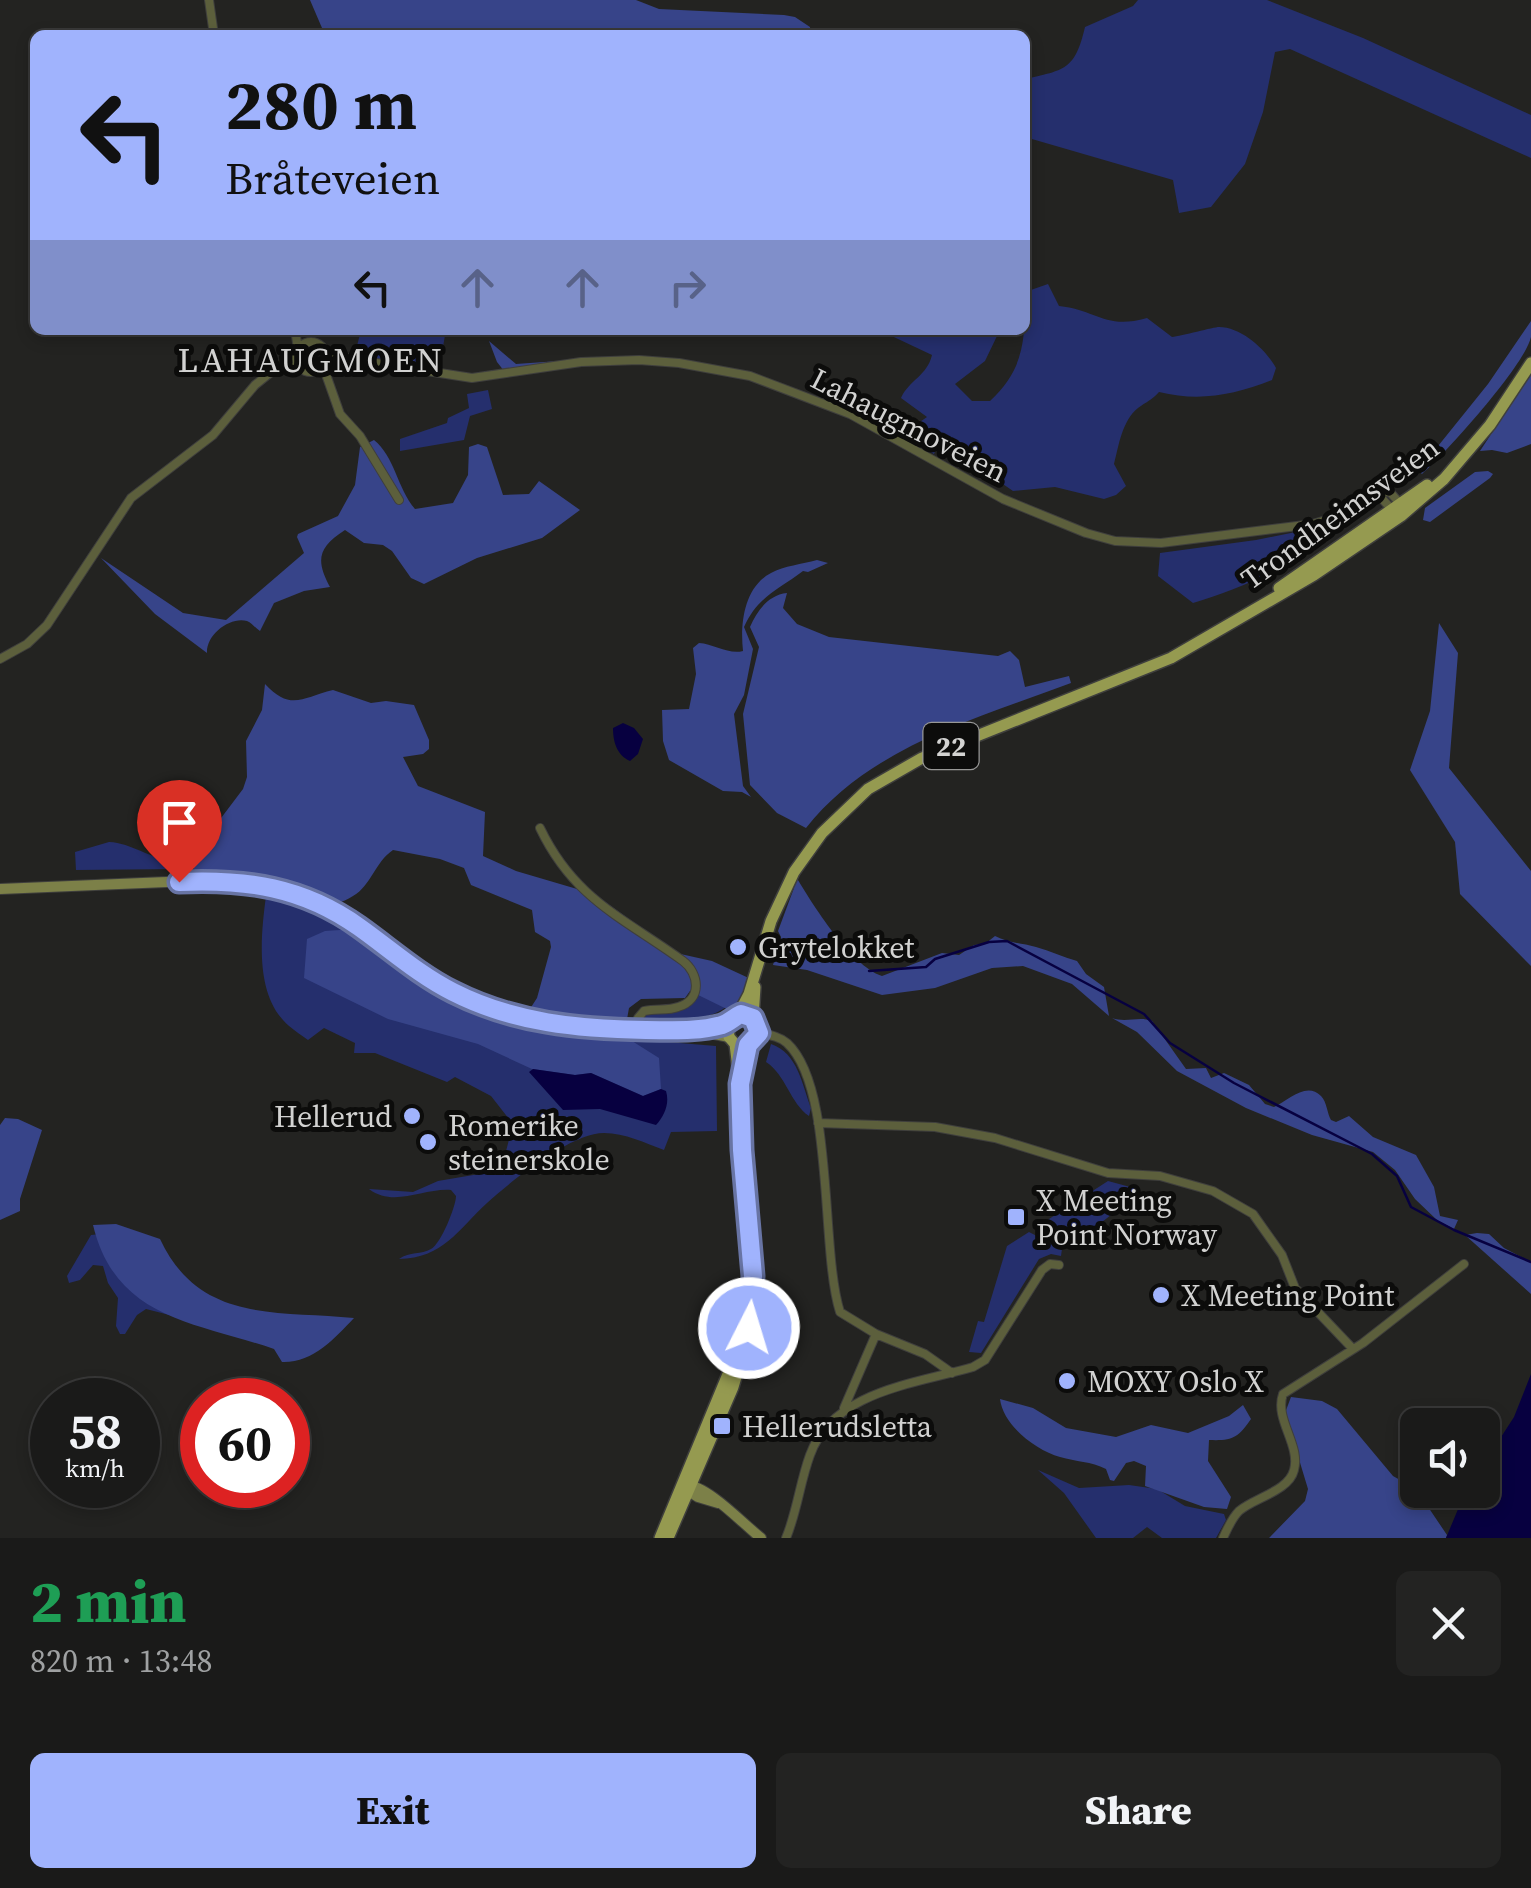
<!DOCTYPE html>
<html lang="en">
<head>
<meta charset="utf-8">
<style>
	body { margin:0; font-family:"Source Serif 4",serif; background:#232322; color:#f1f3f6; height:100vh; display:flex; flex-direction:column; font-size:38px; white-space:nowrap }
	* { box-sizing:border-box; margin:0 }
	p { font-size:32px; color:#9fa1a2 }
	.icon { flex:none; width:55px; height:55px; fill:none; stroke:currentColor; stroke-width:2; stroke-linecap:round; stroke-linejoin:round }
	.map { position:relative; height:1538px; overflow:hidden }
	.drawer { display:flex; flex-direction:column; background:#1a1a19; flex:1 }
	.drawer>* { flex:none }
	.guide { position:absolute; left:30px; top:30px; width:1000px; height:305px; border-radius:15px; box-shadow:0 5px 15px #0003,0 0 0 2px #383838; background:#a0b3fd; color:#111; overflow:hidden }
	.controls { position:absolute; left:1400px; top:1408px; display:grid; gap:20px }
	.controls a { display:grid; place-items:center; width:100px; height:100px; border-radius:15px; background:#1a1a19; box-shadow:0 5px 15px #0003,0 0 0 2px #383838; font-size:50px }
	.speed { position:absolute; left:30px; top:1378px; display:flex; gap:20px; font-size:50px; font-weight:700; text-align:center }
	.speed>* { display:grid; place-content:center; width:130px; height:130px; border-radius:50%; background:#1a1a19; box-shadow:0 5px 15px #0003,0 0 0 2px #383838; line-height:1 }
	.speed small { font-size:25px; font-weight:400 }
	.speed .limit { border:15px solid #d22; background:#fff; color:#111 }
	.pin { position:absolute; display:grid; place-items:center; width:85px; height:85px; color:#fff; margin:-102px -42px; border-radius:50% 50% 50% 0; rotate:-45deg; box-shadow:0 0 10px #0007 }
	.pin .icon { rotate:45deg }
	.me { position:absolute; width:110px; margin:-55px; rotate:5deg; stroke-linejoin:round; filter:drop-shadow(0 0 8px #0008) }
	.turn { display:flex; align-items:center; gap:35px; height:210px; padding:0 30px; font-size:45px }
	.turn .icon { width:130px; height:130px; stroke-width:2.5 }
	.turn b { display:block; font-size:70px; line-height:85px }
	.lanes { display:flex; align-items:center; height:95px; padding:0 30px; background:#0003; justify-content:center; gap:50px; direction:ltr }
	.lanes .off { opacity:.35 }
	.round { display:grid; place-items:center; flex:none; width:105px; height:105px; border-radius:15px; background:#232322 }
	.head { display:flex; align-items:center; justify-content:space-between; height:170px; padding:0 30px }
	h1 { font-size:60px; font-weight:800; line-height:75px; color:#1e9e55 }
	.primary-button { display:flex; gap:20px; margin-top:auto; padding:20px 30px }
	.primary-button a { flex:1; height:115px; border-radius:15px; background:#a0b3fd; color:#111; font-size:40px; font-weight:800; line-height:115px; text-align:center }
	.primary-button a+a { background:#232322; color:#f1f3f6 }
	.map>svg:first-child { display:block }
</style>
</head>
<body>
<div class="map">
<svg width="1531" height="1538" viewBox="0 0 1531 1538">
	<rect width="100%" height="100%" fill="#232321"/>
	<!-- green -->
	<path fill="#252f6d" d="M1138 0H1267L1363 38 1531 115V158L1290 49 1275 52 1263 112 1245 164 1211 207 1179 213 1173 180 1025 137V79C1065 70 1075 70 1085 27L1133 6Z
		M1048 284 1059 306C1097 310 1105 330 1147 318L1172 337C1181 336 1214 327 1219 327 1242 327 1267 351 1276 368L1272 380C1233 395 1200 402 1159 392 1152 400 1146 402 1138 408 1122 421 1119 445 1114 464L1126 486 1116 495 1104 499 1055 487 1013 491 939 440 934 454 918 445 911 434 914 426 927 417 901 398C909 380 927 376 932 355L879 330H995L997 336 985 361 955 384 972 401H990C1026 368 1025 336 1025 292Z
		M361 330H446L440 363 429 367 361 356 357 346Z
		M488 390 492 409 470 416 464 440 400 451V439L447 423 448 418 469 408 467 394Z
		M1335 524 1336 530C1298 564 1242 588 1193 603L1158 576 1160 553 1256 540Z
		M109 842C134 843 154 863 179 859L180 869 76 870 75 852Z
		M276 892 317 906 365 937 429 986 607 1037 716 1046 717 1131 671 1132 664 1150C645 1143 625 1133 604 1133 571 1133 511 1181 487 1203 458 1230 443 1258 399 1259 410 1251 421 1255 431 1249 441 1244 456 1206 456 1196L451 1190C423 1188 394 1208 369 1189L413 1192 438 1181 479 1174 496 1167 505 1155 512 1128 509 1119 491 1096 455 1077 447 1082 375 1053H354L355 1043 324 1028 308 1040C300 1034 290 1028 283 1020 255 989 261 934 266 896Z
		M704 977 729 1005C704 1024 674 1020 644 1019L646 1014 686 1007Z
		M771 1044C798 1053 802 1085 811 1108L809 1116C790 1103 786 1075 766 1062Z
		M1108 1181 1134 1188C1120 1216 1090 1227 1068 1246L1035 1228Z
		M1029 1232 1062 1249 1061 1256 1051 1254 1039 1259 981 1353 969 1352 978 1321 984 1322 1007 1246Z
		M110 1233 189 1320 146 1309 137 1315 125 1334H120L116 1326 118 1298 108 1283 103 1266 93 1265 80 1280 69 1283 67 1276 91 1235Z
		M1038 1470 1079 1488 1129 1485 1157 1489 1185 1506 1224 1514 1226 1520 1216 1538H1162L1147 1527 1133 1538H1096L1064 1493Z"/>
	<!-- forest -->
	<path fill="#374489" d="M310 0H636L659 9 784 15 795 17 810 27 811 35H325Z
		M1531 321C1531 327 1531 332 1531 337 1525 365 1446 453 1422 474L1420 472 1426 461 1488 384Z
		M489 341 516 364C568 361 622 355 673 360 728 366 780 384 831 404L830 409 732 373 656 362 531 368 508 376 497 362Z
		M1531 373V444L1507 453 1492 450 1480 451Z
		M374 440C395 457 397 488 415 509L453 503 468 475 469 447 478 444 487 447 503 495 529 494 539 481 580 510 542 538 477 558 424 584 411 578 392 551 383 545 364 543 345 530C317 548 316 561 330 587L304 591 274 603 260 631C255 628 252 623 247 621 231 616 206 634 207 653L155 614 101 558 183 613 226 620 304 553 297 537 298 534 338 516 355 485 360 447Z
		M1488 471 1493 474 1490 478 1430 522 1423 520 1425 508 1475 472Z
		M817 560 828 563 808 572 803 571C778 590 758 596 744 627L753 649 744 695 734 714 743 786 751 797 742 792 723 791 669 760 663 741 662 710 689 709 696 674 693 648 699 643C714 644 729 655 743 651 740 624 744 587 771 573 784 566 802 564 817 560Z
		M787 593 783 608 797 624 829 637 998 656 1010 651 1019 660 1025 687 1069 676 1071 683C976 719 871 746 806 828L777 813 750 785 743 714 759 647 750 627C757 611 768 595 787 593Z
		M1439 623 1458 653 1449 768 1531 871V966L1460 894 1455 842 1410 770 1430 711Z
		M265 684C291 712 303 697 333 690L371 703 386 701 414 705 429 740V749L423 754 403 757 418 786 485 812 483 856 516 871 594 894 676 953 712 961 753 980 741 1016 690 991 685 998 641 999 629 1008 624 1036 659 1058 661 1089 643 1096 591 1073 575 1075 532 1069 478 1044 388 1019 304 978 307 939 325 931 355 929 462 997 526 1015 537 998 551 947 550 941 535 932 532 910 471 885 464 868 440 859 393 850C375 862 371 886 353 896 317 918 303 896 272 890 251 887 230 887 209 885L181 855 196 847 209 834 243 789 247 777 246 741 262 710Z
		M791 873 795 875C813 905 850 965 882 976L942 953 959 955 974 945 985 944 995 936C1008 943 1022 943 1036 947 1050 951 1063 957 1077 961L1086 974 1104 987 1109 1016 1072 984 1023 966 992 968 935 988 882 995 807 970 773 965 781 937 778 931 794 888Z
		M1112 1018C1126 1023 1139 1016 1152 1021L1186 1069 1206 1068 1211 1078 1224 1073 1249 1085 1265 1104 1274 1107C1288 1101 1306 1081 1321 1096 1327 1102 1327 1113 1331 1120L1336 1122 1349 1116 1373 1137 1416 1155 1434 1187 1440 1216 1458 1220 1454 1229 1438 1221 1415 1199 1395 1170 1373 1152 1312 1135 1246 1108 1177 1071 1137 1032Z
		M5 1118 18 1119 42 1130 20 1199V1211L0 1220V1125Z
		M116 1224 160 1239C200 1324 277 1310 354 1318 334 1339 313 1363 282 1362L274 1349C196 1322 116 1320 93 1225Z
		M1477 1233 1489 1234 1504 1248 1531 1262V1294L1465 1235Z
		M1291 1397 1322 1401 1337 1409 1393 1476 1416 1489 1447 1535 1446 1538H1269L1305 1501 1308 1489 1285 1413Z
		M1000 1399 1033 1408 1066 1428 1116 1437 1151 1425 1188 1433 1229 1416 1243 1405 1251 1419C1238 1438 1232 1441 1209 1440L1208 1461 1231 1497 1227 1509 1204 1507 1145 1486 1146 1466 1134 1461 1126 1463 1114 1481 1110 1480 1106 1469C1091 1461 1076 1462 1060 1457 1035 1450 1003 1425 1000 1399Z"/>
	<!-- water -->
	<path fill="#070040" d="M623 723 634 728 643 739 638 754 630 761C616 755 613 740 613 728Z
		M533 1069 575 1075 591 1073 643 1096 661 1089 666 1091C670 1104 664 1116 656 1125L600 1109 563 1110 529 1072Z
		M1531 1374V1538H1446L1466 1490H1482L1483 1465 1514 1417Z"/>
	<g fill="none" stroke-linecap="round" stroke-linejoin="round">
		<!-- stream -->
		<path stroke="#070040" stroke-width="2.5" d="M869 971 926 967 935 959 989 942 1007 941 1144 1014 1170 1043 1234 1083 1372 1154 1397 1176 1411 1207 1454 1230 1531 1262"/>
		<defs>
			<path id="minor" d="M209 0 214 35
				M295 330 298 349
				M296 357a15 15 0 1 1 30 0a15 15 0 1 1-30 0Z
				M324 351 350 359 472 378 581 362 639 360 679 363 750 376 850 414 1003 499 1086 533 1115 541 1161 543 1313 524 1336 517 1375 491 1390 492 1402 506
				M323 366 340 414 360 436 399 500
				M272 370 298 366
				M1375 491 1395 513
				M0 659 27 644 47 625 131 498 213 435 255 385 297 351
				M540 828C574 899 622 917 683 961 699 973 703 1000 678 1007 668 1011 656 1008 644 1011L638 1018 636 1030
				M759 1033C769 1035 779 1036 787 1043 835 1087 820 1249 840 1312L876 1334 925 1354 952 1373
				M818 1123 935 1127 995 1138 1108 1173 1160 1176 1213 1191 1253 1214 1282 1255 1295 1288 1353 1349
				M844 1408 876 1334
				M786 1538C797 1512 800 1482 810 1455 833 1391 915 1384 973 1367L985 1360 1042 1270 1050 1264 1059 1265
				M1223 1538C1227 1529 1232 1518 1239 1511 1254 1498 1289 1491 1294 1470 1301 1445 1274 1419 1283 1394L1363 1343 1464 1264"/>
			<path id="secondary" d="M0 889 214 880 266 885 324 905 431 980 502 1012 572 1027 695 1030 729 1037
				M686 1485C708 1486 742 1523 761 1538
				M684 1488 698 1497 718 1503"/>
			<path id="primary" d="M1279 588 1427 485
				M743 1072 748 1045 759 1033 753 1018 755 987
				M660 1538 728 1374 743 1319
				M668 1538 733 1387 747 1341 751 1308 753 1276 742 1150 740 1085 735 1044 729 1037 728 1025 738 1015 749 994 771 921 794 872 822 833 868 789 922 758 1171 658 1314 575 1401 516 1444 479 1490 425 1531 363"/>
		</defs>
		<!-- minor casing -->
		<use href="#minor" stroke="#3f3f3d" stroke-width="10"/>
		<!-- secondary casing -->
		<use href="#secondary" stroke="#3f3f3d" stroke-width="12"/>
		<!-- primary casing -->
		<use href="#primary" stroke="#3f3f3d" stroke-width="14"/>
		<!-- minor -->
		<use href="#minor" stroke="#5c5f3c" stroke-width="8"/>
		<!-- secondary -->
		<use href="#secondary" stroke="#7c8048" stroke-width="10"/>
		<!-- primary -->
		<use href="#primary" stroke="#959a50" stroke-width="11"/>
	</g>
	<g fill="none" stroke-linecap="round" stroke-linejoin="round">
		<defs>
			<path id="route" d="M179 882C246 879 303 887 359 927 390 949 419 975 453 992 514 1023 579 1029 646 1030 671 1030 697 1032 722 1025 730 1022 734 1017 741 1014L753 1018 759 1033 748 1045 740 1084 742 1150 753 1276 749 1328"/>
		</defs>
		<!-- route casing -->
		<use href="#route" stroke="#6874a4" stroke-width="25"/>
		<!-- route -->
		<use href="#route" stroke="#a0b3fd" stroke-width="18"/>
	</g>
	<!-- markers -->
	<g fill="#a0b3fd" stroke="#0c0c0b" stroke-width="4">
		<circle cx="738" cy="947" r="10"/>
		<circle cx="412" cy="1116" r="10"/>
		<circle cx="428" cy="1142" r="10"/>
		<rect x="1006" y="1207" width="20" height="20" rx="5"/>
		<circle cx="1161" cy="1295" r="10"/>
		<circle cx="1067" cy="1381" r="10"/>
		<rect x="712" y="1416" width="20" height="20" rx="5"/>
	</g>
	<g text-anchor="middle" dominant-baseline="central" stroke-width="10" stroke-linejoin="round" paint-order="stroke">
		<!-- shield labels -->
		<rect fill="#0c0c0b" stroke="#979796" stroke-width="2.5" x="923.5" y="723" width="55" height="46" rx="8"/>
		<g font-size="28" font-weight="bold" fill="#d2d2d1">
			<text x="951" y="746">22</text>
		</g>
		<!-- street labels -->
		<g font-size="30" fill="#d2d2d1" stroke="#0c0c0b">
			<text transform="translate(909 425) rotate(27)">Lahaugmoveien</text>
			<text transform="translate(1340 513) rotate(-36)">Trondheimsveien</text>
		</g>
		<!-- poi labels -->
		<g font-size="30" fill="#d2d2d1" stroke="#0c0c0b" text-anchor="start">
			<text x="758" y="947">Grytelokket</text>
			<text x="392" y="1116" text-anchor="end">Hellerud</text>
			<text x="448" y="1125">Romerike<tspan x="448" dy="34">steinerskole</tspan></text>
			<text x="1036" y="1200">X Meeting<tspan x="1036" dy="34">Point Norway</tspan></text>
			<text x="1181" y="1295">X Meeting Point</text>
			<text x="1087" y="1381">MOXY Oslo X</text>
			<text x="742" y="1426">Hellerudsletta</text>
		</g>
		<!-- quarter labels -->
		<g font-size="35" letter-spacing="2.5" fill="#d2d2d1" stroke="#0c0c0b">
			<text x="311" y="360">LAHAUGMOEN</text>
		</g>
	</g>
</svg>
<div class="controls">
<a><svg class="icon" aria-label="sound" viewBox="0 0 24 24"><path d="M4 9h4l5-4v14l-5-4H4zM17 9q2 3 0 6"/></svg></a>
</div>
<div class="speed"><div>58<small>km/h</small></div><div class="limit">60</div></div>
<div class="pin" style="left:179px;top:882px;background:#d93025"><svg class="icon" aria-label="arrive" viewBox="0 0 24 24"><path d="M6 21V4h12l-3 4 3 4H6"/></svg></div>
<svg class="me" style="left:749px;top:1328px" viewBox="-20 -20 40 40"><circle r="17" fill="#a0b3fd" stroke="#fff" stroke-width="3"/><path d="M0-11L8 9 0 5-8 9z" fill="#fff"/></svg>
<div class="guide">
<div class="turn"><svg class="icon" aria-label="left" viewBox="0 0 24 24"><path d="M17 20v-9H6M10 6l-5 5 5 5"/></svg><div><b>280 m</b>Bråteveien</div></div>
<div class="lanes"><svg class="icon" aria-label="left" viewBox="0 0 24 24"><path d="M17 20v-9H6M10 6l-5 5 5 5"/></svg><svg class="icon off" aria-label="ahead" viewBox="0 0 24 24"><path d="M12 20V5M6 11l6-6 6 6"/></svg><svg class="icon off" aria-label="ahead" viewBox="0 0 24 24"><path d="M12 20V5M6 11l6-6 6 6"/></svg><svg class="icon off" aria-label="right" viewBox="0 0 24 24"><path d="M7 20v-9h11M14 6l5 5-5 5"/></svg></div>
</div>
</div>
<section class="drawer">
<div class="head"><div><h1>2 min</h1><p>820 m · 13:48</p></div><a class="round"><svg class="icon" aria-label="close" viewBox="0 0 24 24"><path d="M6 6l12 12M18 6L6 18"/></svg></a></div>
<div class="primary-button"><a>Exit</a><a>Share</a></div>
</section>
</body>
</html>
